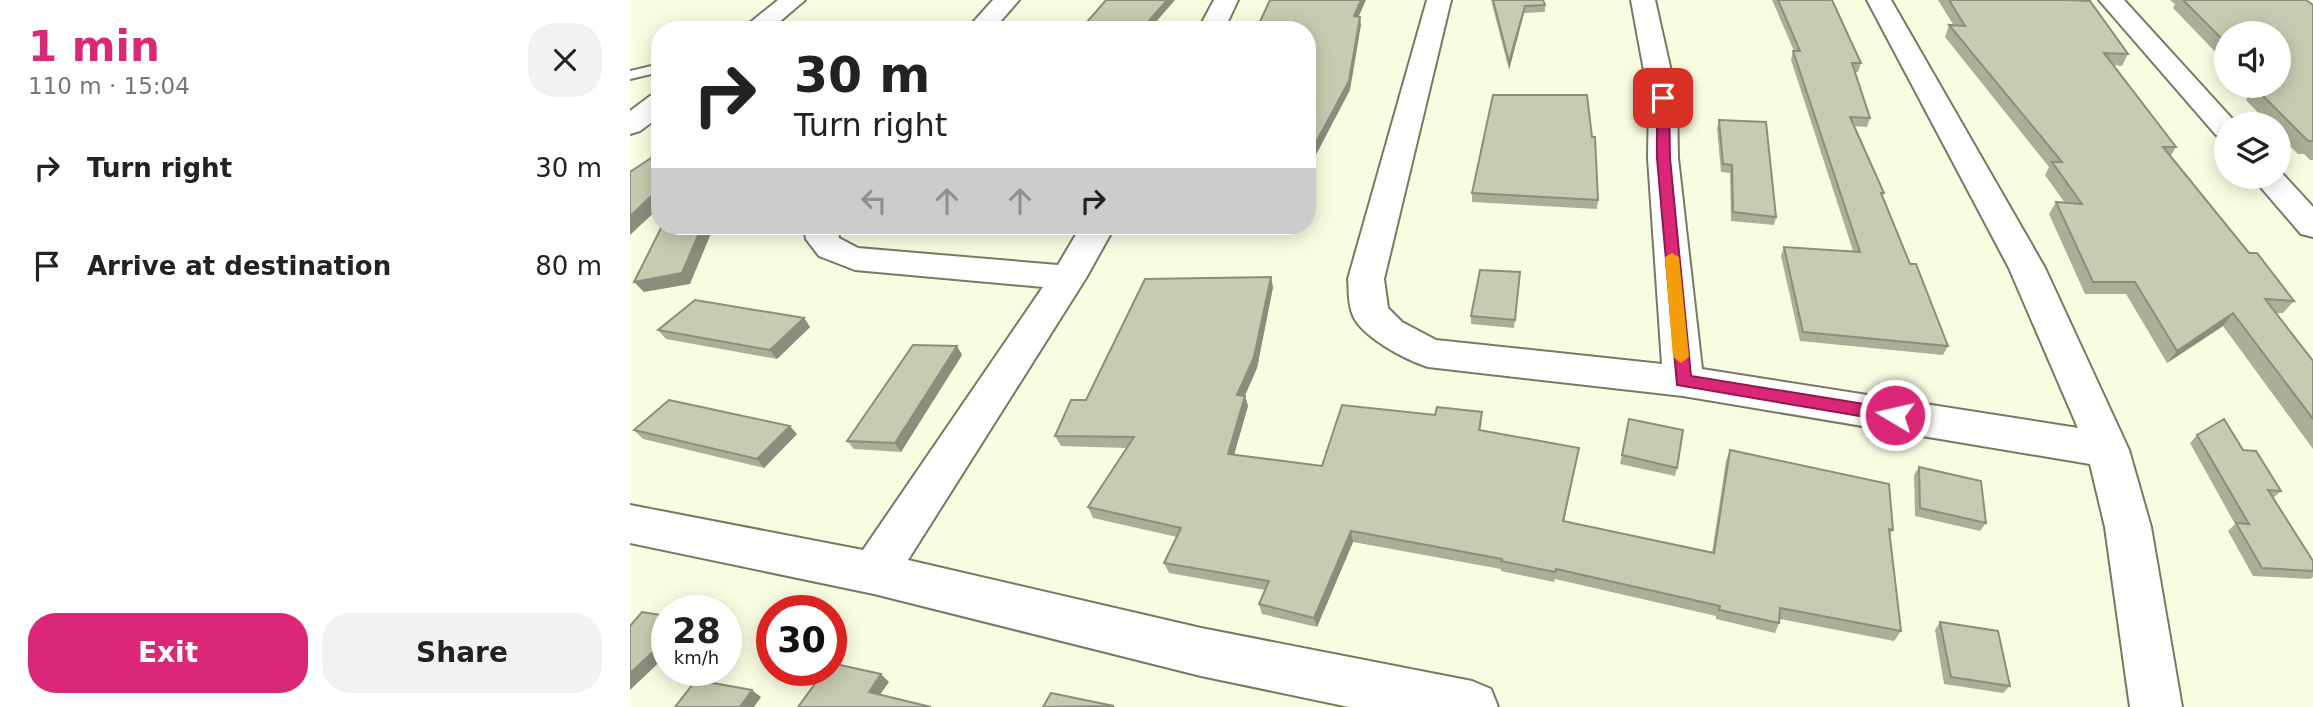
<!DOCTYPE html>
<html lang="en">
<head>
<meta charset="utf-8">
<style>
	body { margin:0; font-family:"DejaVu Sans",sans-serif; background:#f2f2f2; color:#222; height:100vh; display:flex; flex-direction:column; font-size:26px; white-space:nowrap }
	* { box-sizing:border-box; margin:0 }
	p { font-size:23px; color:#767676 }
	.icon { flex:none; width:38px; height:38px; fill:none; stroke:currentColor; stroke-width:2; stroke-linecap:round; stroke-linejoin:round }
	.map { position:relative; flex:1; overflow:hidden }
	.sheet { display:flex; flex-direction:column; background:#fff; width:630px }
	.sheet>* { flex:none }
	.guide { position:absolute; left:21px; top:21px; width:665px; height:214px; border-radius:28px; box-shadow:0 4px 18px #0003; background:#fff; color:#222; overflow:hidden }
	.buttons { position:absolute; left:1584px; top:21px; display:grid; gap:14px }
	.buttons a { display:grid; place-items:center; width:77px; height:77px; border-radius:50%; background:#fff; box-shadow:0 4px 18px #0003; font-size:35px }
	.speed { position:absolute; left:21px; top:595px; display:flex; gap:14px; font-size:35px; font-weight:700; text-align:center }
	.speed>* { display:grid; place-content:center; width:91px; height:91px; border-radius:50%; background:#fff; box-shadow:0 4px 18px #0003; line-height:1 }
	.speed small { font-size:18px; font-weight:400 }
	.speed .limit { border:10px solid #d22; background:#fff; color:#111 }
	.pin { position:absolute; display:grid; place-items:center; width:60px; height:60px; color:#fff; margin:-30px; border-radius:14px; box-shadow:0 4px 10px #0006 }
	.me { position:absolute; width:77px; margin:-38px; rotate:279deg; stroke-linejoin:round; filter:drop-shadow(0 0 5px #0008) }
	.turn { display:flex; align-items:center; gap:24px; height:147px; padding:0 28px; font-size:32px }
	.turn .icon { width:91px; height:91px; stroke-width:2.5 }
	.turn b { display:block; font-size:49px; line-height:60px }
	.lanes { display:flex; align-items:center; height:66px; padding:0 28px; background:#0003; justify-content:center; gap:35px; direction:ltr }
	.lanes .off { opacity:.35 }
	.round { display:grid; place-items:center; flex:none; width:74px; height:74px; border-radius:28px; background:#f2f2f2 }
	.overview { display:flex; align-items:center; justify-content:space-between; height:119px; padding:0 28px }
	h1 { font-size:42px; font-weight:800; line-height:52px; color:#db2777 }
	.cta { display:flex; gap:14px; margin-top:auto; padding:14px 28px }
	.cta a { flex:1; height:80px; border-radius:28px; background:#db2777; color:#fff; font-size:28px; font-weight:800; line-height:80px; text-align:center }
	.cta a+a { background:#f2f2f2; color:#222 }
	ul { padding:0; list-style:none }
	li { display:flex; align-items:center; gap:21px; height:98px; padding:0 28px }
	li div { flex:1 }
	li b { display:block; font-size:26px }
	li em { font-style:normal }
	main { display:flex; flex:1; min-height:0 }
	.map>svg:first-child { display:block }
</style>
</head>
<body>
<main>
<section class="sheet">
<div class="overview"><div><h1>1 min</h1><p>110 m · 15:04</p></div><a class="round"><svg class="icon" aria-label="close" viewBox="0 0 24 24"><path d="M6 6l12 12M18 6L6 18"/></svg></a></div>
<ul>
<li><svg class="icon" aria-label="right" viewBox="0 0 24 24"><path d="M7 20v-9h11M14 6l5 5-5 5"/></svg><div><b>Turn right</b></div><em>30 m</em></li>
<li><svg class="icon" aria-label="arrive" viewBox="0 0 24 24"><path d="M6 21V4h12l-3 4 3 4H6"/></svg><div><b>Arrive at destination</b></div><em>80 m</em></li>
</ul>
<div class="cta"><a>Exit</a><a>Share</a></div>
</section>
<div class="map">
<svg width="1683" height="707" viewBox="0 0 1683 707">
	<rect width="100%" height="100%" fill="#f8fde2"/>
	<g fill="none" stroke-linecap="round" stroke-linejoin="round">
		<defs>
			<path id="service" d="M30 64V72L0 79V71Z"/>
			<path id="minor" d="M148 0H175L140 30H111Z
				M363 0H389L363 30H336Z
				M584 0H608L594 30H568Z
				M797 0H821L754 279 758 308 772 322 806 340 1032 364 1018 158 1019 98 1001 0H1025L1047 98 1048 158 1072 369 1448 428 1379 268 1237 0H1261L1415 268 1499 450 1521 527 1552 707H1500L1475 527 1460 464 1053 396 798 367C776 360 729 336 722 313 718 303 719 289 718 279Z
				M1469 0H1494L1606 123 1596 124V138L1586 135Z
				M30 94V116L10 131 0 134V111L20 96Z
				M1649 170 1683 207V237L1671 234 1622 177H1648Z
				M174 226H208L209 238 228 248 428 265 451 226H485L456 278 278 560 571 628 842 681 861 689 868 707H719L571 676 244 594 0 543V505L233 550 413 287 225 270 189 256 176 239Z"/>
		</defs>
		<!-- service casing -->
		<use href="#service" stroke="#777a63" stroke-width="4"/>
		<!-- minor casing -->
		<use href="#minor" stroke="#777a63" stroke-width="4"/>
		<!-- service -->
		<use href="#service" fill="#fff" fill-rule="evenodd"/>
		<!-- minor -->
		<use href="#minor" fill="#fff" fill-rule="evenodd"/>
	</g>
	<!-- wall -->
	<path fill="#abaf98" d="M861 0H913L915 5V12L894 13 879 70Z
		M1142 0H1202L1231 63 1228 72H1225L1240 118 1237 127 1224 126 1254 193 1252 197 1280 264 1318 346 1313 355 1170 341 1151 256 1154 247 1223 251 1161 60 1163 51H1164Z
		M1308 0H1437L1498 54 1492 66 1484 65 1546 147 1541 156 1619 253 1664 301 1653 313H1646L1683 361V449L1593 326 1537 363 1496 294H1455L1419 214 1426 202 1435 203 1415 175 1419 167 1315 37 1319 25 1324 26Z
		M1540 0H1676L1683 5V160H1680L1674 154H1668L1648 134V124H1639L1616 100 1622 90 1618 86H1648L1596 33V63L1543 8 1545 4Z
		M1089 120 1146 217 1144 225 1101 221 1100 173 1091 172 1087 128Z
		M962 137 968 200 967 209 842 202V193Z
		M890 280 884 328 841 324V316Z
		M643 287 627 368 615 396 618 406 604 455 692 466 852 423 850 430 947 458 934 521 1082 553 1096 461 1100 450 1263 530 1260 534 1271 631 1264 641 1150 619 1149 623 1145 633 1086 619V616L925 579 924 582 871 571V569L723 542 687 627 632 614 629 604 635 590 539 573 534 563 547 537 463 518 458 507 497 448 431 446 425 436 456 400Z
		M174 318 180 327 147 359 36 339 28 330Z
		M327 346 332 355 271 452 224 449 217 441Z
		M999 419 1047 468 1045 476 990 464Z
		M4 430 167 434 134 468 13 439Z
		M1567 435 1651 491 1643 498 1683 561V577L1680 579 1623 576 1598 531 1605 524 1560 443Z
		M1289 467 1356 523 1350 531 1285 516 1284 475Z
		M1310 622 1380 686 1373 693 1314 684 1305 630Z"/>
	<!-- shaded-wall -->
	<path fill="#8b8e7c" d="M537 0H545L519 30H511Z
		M731 0H736L725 25 724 16Z
		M895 6 894 13 879 70V62Z
		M730 17 731 25 720 90 677 172V159Z
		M30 188V207L0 235V216Z
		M72 226H88L82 231 60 284 14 292 4 282Z
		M641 277 643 287 627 368 610 406 607 395Z
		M1603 313 1593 326 1537 363 1547 351Z
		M174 318 180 327 147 359 140 350Z
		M327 346 332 355 271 452 265 443Z
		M615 396 618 406 601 465 598 454Z
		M160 426 167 434 134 468 127 459Z
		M949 448 947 458 932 531 933 521Z
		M721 531 723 542 687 627 684 618Z
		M37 639V655L0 690V673Z
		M251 674 259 682 247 699 239 692Z
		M122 690 131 697 124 707H110Z"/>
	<!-- building -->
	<path fill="#c7cbb1" stroke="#8b8e7c" stroke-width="2" d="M476 0H537L511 30H450Z
		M640 0H731L724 16 730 17 719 81 677 159V30H626Z
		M863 0H913L915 5 895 6 879 62Z
		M1148 0H1202L1231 63H1222L1240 118 1220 117 1254 193H1251L1280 264H1286L1318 346 1173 332 1154 247 1230 252 1163 51H1170Z
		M1319 0H1437L1460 1 1498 54 1474 53 1546 147H1533L1619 253H1627L1664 301 1635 299 1683 361V419L1603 313 1547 351 1505 282H1463L1426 202 1452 204 1422 162H1432L1319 25 1335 26Z
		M1553 0H1676L1683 5V141H1678L1624 87 1641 88 1639 86H1648V33H1596V43Z
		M863 95H957L962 137H965L968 200 842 193Z
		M1089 120 1136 122 1146 217 1103 212 1102 165 1093 164Z
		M30 152V188L0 216V172Z
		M32 226H72L52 273 4 282Z
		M850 270 890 272 885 320 841 316Z
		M641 277 624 357 607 395 615 396 598 454 692 466 712 405 805 415 807 407 852 412 849 430 949 448 933 521 1084 553 1100 450 1259 484 1263 530 1259 529 1271 631 1150 608 1149 623 1089 610 1090 606 926 569 925 572 871 561 872 559 721 531 684 618 629 604 639 581 534 563 551 528 458 507 504 437 425 436 441 400H456L515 279Z
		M65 300 174 318 140 350 28 330Z
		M283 345 327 346 265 443 217 441Z
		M39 400 160 426 127 459 4 430Z
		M999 419 1053 430 1047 468 992 455Z
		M1594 419 1613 450 1626 451 1651 491 1638 490 1683 561V571L1632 568 1606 523 1619 524 1567 435Z
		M1289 467 1351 481 1356 523 1290 508Z
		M12 612 37 616V639L0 673V626Z
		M1310 622 1368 631 1380 686 1321 677Z
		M201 663 251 674 239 692 301 707H168L195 670H201Z
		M66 680 122 690 110 707H45Z
		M421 693 484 706 413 707Z"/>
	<!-- route -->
	<path fill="#db2777" stroke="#8e194d" stroke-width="2" d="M1033 95 1039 98 1040 158 1061 376 1265 409 1271 411 1274 415 1271 420 1265 422 1047 385 1027 158V98Z"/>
	<!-- slow -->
	<path fill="#f59e0b" d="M1042 253 1049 257 1059 357 1051 363 1043 357 1035 257Z"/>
</svg>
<div class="buttons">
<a><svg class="icon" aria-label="sound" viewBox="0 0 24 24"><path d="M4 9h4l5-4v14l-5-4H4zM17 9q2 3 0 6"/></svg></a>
<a><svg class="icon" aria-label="layers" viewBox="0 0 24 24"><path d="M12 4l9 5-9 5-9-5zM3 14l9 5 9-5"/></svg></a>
</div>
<div class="speed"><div>28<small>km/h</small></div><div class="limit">30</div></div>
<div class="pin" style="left:1033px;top:98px;background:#d93025"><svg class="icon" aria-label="arrive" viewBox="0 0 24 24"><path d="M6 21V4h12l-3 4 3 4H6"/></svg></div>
<svg class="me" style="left:1265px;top:415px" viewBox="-20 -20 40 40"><circle r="17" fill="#db2777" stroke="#fff" stroke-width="3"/><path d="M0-11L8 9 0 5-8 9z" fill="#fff"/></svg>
<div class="guide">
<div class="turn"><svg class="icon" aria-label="right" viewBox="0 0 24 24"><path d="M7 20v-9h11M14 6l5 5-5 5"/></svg><div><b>30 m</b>Turn right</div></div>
<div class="lanes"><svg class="icon off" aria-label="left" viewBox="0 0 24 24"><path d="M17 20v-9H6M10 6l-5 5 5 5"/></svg><svg class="icon off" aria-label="ahead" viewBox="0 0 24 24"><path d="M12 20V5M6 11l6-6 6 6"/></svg><svg class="icon off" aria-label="ahead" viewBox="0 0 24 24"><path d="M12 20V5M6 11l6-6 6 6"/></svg><svg class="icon" aria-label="right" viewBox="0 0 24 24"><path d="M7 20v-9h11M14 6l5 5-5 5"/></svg></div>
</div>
</div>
</main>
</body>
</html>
